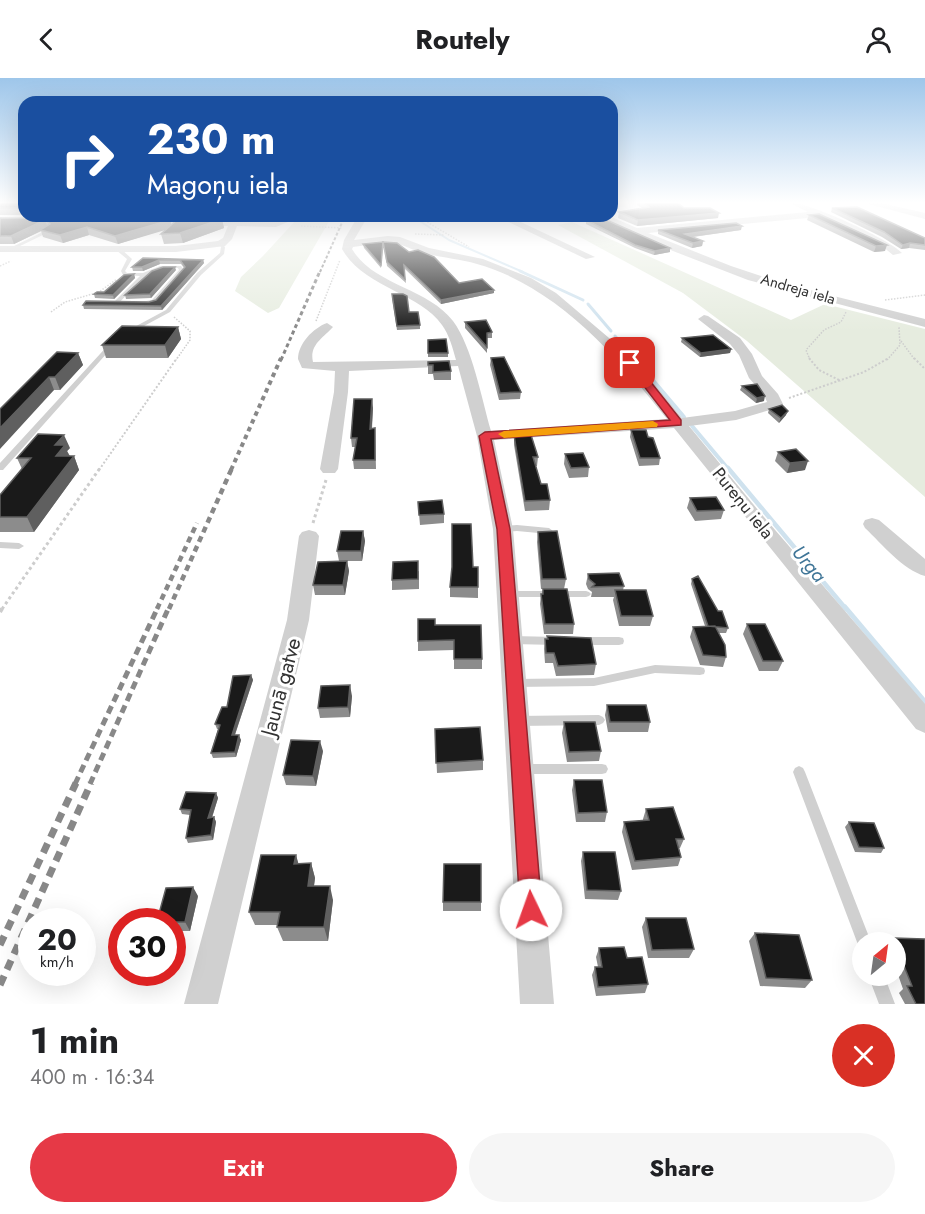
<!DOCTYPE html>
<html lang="en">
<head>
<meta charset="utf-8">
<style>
	body { margin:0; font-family:Jost,sans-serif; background:#f6f6f6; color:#202124; height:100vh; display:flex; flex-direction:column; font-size:22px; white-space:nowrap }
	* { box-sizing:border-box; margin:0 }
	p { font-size:20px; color:#757577 }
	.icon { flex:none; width:33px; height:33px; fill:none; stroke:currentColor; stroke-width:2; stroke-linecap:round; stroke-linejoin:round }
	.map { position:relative; height:926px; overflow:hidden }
	.side { display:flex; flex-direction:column; background:#fff; flex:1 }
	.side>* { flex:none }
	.banner { position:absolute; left:18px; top:18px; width:600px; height:126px; border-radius:18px; box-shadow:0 6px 24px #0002; background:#1a4fa0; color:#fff; overflow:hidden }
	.needle { width:39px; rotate:29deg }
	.buttons { position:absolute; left:852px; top:854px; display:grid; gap:12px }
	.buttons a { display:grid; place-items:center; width:54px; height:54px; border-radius:50%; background:#fff; box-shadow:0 6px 24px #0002; font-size:30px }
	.speed { position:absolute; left:18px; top:830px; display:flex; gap:12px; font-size:30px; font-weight:700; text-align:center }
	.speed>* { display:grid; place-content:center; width:78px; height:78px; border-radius:50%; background:#fff; box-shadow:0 6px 24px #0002; line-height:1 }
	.speed small { font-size:15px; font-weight:400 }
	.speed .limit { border:9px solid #d22; background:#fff; color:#111 }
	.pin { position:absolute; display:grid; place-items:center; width:51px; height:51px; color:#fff; margin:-26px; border-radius:12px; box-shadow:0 3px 9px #0006 }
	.me { position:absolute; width:66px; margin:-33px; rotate:357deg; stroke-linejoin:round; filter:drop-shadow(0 0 4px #0008) }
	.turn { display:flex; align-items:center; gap:21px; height:126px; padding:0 30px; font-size:27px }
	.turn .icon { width:78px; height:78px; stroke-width:2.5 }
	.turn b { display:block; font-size:42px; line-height:51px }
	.round { display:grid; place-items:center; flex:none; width:63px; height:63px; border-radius:32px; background:#f6f6f6 }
	.summary { display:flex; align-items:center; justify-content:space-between; height:102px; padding:0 30px }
	h1 { font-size:36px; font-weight:700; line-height:45px }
	.button { display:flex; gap:12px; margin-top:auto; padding:12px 30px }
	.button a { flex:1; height:69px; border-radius:36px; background:#e63946; color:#fff; font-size:24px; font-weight:700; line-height:69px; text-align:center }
	.button a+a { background:#f6f6f6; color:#202124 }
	header { display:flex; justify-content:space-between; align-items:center; height:78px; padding:0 30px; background:#fff; font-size:27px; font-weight:700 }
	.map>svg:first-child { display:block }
</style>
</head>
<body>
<header><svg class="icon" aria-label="back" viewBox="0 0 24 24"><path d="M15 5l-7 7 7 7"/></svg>Routely<svg class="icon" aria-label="person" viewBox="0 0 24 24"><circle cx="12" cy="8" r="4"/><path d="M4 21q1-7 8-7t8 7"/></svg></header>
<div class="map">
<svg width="925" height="926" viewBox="0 0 925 926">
	<rect width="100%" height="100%" fill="#fff"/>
	<!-- green -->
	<path fill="#e6ecdf" d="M304 138H332L279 230 268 235 235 213 241 199 263 178 296 142Z
		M572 144 791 242 825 226 925 251V419L747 263 683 215 558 147Z"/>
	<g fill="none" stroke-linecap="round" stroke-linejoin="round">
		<!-- stream-far4 -->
		<path stroke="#cfe2ee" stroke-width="2" d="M412 138 449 162 523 194"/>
		<!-- stream-far3 -->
		<path stroke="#cfe2ee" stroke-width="3" d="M520 193 583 222
			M588 226 611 253
			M615 258 635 282"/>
		<!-- stream-far2 -->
		<path stroke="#cfe2ee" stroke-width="4" d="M634 280 684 339
			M692 348 729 392"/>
		<!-- stream-far1 -->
		<path stroke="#cfe2ee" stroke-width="4.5" d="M728 390 846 531"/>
		<!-- stream -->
		<path stroke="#cfe2ee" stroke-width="5" d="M845 529 925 624"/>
		<!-- path-far3 -->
		<path stroke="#cdcdcd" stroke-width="1.5" stroke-dasharray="1.5 1.5" stroke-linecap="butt" d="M417 138 469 169
			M301 148 342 150
			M415 156 444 157
			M0 188 11 183
			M885 222 925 217
			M51 234 65 224 99 214 117 201
			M174 239 190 253V262L176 282
			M316 243 340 182
			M901 263 915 282
			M810 282 806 272 824 252 841 244 846 234
			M887 282 900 267 899 249"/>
		<!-- path-far2 -->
		<path stroke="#cdcdcd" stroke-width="2" stroke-dasharray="2 2" stroke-linecap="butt" d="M809 280 819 292 841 303
			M914 280 925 291
			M789 320 864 294 889 280
			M99 392 177 280"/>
		<!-- path-far1 -->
		<path stroke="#cdcdcd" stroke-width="3" stroke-dasharray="3 3" stroke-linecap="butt" d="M313 445 326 402
			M2 531 100 390"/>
		<!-- path -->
		<path stroke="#cdcdcd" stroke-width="4" stroke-dasharray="4 4" stroke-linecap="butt" d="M0 534 3 529"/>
		<!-- service -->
		<path fill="#d0d0d0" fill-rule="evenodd" d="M47 152 51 153 16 170 12 169Z
			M221 165 225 169 224 176 201 197 170 234 131 255H127V253L166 232 197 195 220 175 221 169 219 166Z
			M116 170H120L132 181 125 193 127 195H143L160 188H181L184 192 156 224 138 227 135 225 152 222 179 192 178 190C148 189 138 206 119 225H115V223L140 198 123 197 121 193 127 181 116 172Z
			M111 264 116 265 3 392H0V385Z
			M517 447 549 450 553 453 549 456 517 453 503 454 499 451 503 448Z
			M0 464 19 465 24 468 19 471 0 470Z
			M509 513H586L589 514 591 516 589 518 586 519H509L506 518 504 516 506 514Z
			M512 558 557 559 561 560 562 563 561 566 557 567 512 566 508 565 507 562 508 559Z
			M580 559H619L623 560 624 563 623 566 619 567H580L576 566 575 563 576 560Z
			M655 587 700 589 704 590 705 593 704 596 700 597 655 595 594 608 515 609 511 608 509 605 511 602 515 601 594 600Z
			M599 637 603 639 605 642 603 645 599 647 517 648 513 646 511 643 513 640 517 638Z
			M522 686H602L606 687 608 691 606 695 602 696H522L518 695 516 691 518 687Z
			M799 688 803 690 805 694 871 864H862V871L859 869 857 864 793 694 795 690Z
			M868 897H884L895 926H879Z"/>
		<!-- minor -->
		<path fill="#d0d0d0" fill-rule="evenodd" d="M788 124C808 124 888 160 902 175L893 177 882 168 818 139 648 155 731 188 782 205 925 241V249L748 202 673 173 597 138H609L637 150 808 134Z
			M861 124H877L925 135V141Z
			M76 138H87L77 145H71V141Z
			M289 138H302L276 149 237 148 232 161 225 168 176 174H0V168H176L218 163 223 160 228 148 144 147 139 144 144 141 275 143Z
			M358 138H368L354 162 388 158 400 159 429 170 483 181 531 200 556 215 635 282 682 340 735 333 767 324 764 317 749 300 739 277 730 266 698 241 704 237 708 238 740 260 752 276 762 298 778 316 783 326 780 329 736 342 689 348 758 432 925 626V655L916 651 674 350 494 362 513 451 554 926H520L493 451 477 358 458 288 349 293 348 314 338 391 335 395H323L320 391 334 314 335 293 302 290 298 281C298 266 313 250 327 245L333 249C323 260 309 267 313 284L456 282C453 271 449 256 442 247 420 215 363 209 342 171L344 162ZM388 164C402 165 413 173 427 176 444 180 461 181 477 186 556 208 618 279 667 341L491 353C482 322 472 268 453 243 428 210 373 207 352 171L353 169Z
			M496 138H508L595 179 586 181Z
			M872 440 879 442 925 481V498C903 492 882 466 865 450L863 446 865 442Z
			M309 452 316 454 319 458 309 542 218 926H184L287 542 299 458 302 454Z"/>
		<!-- rail-far5 -->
		<path stroke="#888" stroke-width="2" stroke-dasharray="3 2" stroke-linecap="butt" d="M320 194 345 138"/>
		<!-- rail-far4 -->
		<path stroke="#888" stroke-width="3" stroke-dasharray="4 3" stroke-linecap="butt" d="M281 282 320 193"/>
		<!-- rail-far3 -->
		<path stroke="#888" stroke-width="4" stroke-dasharray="4.5 4" stroke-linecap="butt" d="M231 392 281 280"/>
		<!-- rail-far2 -->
		<path stroke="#888" stroke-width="4.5" stroke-dasharray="6 4.5" stroke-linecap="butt" d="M157 531 197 445
			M169 531 232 390"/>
		<!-- rail-far1 -->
		<path stroke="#888" stroke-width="5" stroke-dasharray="8 5" stroke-linecap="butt" d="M75 706 158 529
			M90 706 169 529"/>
		<!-- rail -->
		<path stroke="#888" stroke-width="7" stroke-dasharray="10 7" stroke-linecap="butt" d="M0 867 76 705
			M0 907 91 705"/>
	</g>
	<!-- wall -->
	<path fill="#8c8c8c" d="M0 124H24V137H0Z
		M638 124H677L684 130 718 140 637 148 618 140 619 134 642 130 637 127Z
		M832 130 925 160V172L909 170 901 171 882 159 831 134Z
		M819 136 885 173 874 174 807 142 809 137Z
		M82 138H256L254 141Z
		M0 140 170 142 171 147 222 141 224 150 183 165 164 166 161 156 166 151 118 166 89 157 63 165 43 159 41 153 14 166H0Z
		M586 142 670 170V174L654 177 635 170 586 146Z
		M658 152H741L693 159 703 163 702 168 692 170 658 156Z
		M383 164 409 174 459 205 494 215 441 226 404 190 406 205 387 188Z
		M363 166 383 167 381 190 364 170Z
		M143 180 203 182 204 185 162 232 84 231 83 227 149 224 156 222 184 190 181 186H160L143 193H133L132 189Z
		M176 192 151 220 126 221 125 217Z
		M134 196 135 200 114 221 95 220 94 216 104 214Z
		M392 220 409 234 420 247V251L397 252Z
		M465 244 492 254V260H487V275L465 250Z
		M178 249 181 261 168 280H106L102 267Z
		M682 260 731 271 730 275 700 279 681 264Z
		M428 262 448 275V279H428Z
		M78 275 83 287 60 312H54L0 331Z
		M491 280 521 314 520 321 499 322 490 287Z
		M428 284 451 293V302H434L433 296H428Z
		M742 308 764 323 756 325 740 312Z
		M373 330 372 351 375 350 376 391H354L353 382 355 369H352L351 360Z
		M769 331 786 337 779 345 768 335Z
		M631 352 660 380 659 387 639 388 630 359Z
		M514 357 538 379 537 388H536L541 406 550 422 549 432 525 433 514 367Z
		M70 370 67 373 70 378H74L79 392 34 454H0V439L22 391 17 380Z
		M778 374 805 392 787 395 775 383Z
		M565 376 589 389 588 399 569 400 564 386Z
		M690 420 724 432 721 441 695 443 687 430Z
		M418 424 444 436V445L420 447Z
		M363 453 365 463 362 483H339L337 473Z
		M538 454 566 501 564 511H541L537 464Z
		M347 483 349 493 345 517H315L313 507Z
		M473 489H478V520L450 519V509Z
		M419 493V511L392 512V502Z
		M588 496 624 508 623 512 653 538 650 548H619L613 522 614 519H591L592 514 588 511 586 506Z
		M692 501 718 533 728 550 726 555H718L726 579 723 589 700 587 690 559 693 549 705 548 691 506Z
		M543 511 574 546 573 556H544L540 526 541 516H542Z
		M747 546 783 583 778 593H759L743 556Z
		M435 547 482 581V591H454V572L418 573V563Z
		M547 558 596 586 594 597 556 598 553 585H545L544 571 545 561H547Z
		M251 597 253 602 235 657 241 662 236 679 213 680 211 675 218 651H217L215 646Z
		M352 618 350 639 320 640 318 630Z
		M607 627 650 644 648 654H608L605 637Z
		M564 644 601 673 599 683 567 684 562 655Z
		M435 651 483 682V692L437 695Z
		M323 673 316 708 286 707 283 697Z
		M574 702 607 734 605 744H576L572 712Z
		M216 715 218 720 212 740 214 739 216 744 213 762 188 765 186 760 190 737 182 736 180 731Z
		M646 731 684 761 680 770H679L681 779 678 788 632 792 622 754 624 744 643 743V741Z
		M849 744 884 770 881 775 855 774 845 749Z
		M583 774 621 813 618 822 585 821 581 783Z
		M296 777 298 786 311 785 315 800 314 808 333 822 328 863H283L277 849 278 847H255L249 834Z
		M198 818 190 853H172V843Z
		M443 824H481V833H443Z
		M646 840 694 871 689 880H648L642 849Z
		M755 855 812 902 805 910 760 908 749 863Z
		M893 860 925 861V926H905L899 915 903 911 896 891V864H890Z
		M599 870 627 880 648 906 645 915 596 918 592 897 595 889H598L596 879Z"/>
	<!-- shaded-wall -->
	<path fill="#5f5f5f" d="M719 135 718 140 637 148 638 142Z
		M222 141 224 150 183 165 180 155Z
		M45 142 48 150 40 152 41 153 14 166 11 158Z
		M170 142 172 150 118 166 115 158Z
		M742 148 741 152 684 160 685 156Z
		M87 149 89 157 63 165 60 157Z
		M703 163 702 168 692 170 693 165Z
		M910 165 909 170 901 171 903 167Z
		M887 167 885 173 874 174 876 168Z
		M670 170V174L654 177 655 173Z
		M159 182 160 186 143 193 142 189Z
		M203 182 204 185 162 232 161 228Z
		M175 189 176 192 151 220 150 216Z
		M134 196 135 200 114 221 113 217Z
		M494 212V215L441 226V222Z
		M178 249 181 261 168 280 165 267Z
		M731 271 730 275 700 279 701 275Z
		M78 275 83 287 60 312 55 299Z
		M49 299 54 312 0 371V350Z
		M765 318 764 323 756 325 757 320Z
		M372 321 373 330 371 360 370 351Z
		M788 333 786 337 779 345 781 340Z
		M64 357 70 370 67 373 71 381 56 378 55 367Z
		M74 378 79 392 34 454 27 439Z
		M808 383 805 392 787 395 790 385Z
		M363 453 365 463 362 483 361 473Z
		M347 483 349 493 345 517 343 507Z
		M251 597 253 602 233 662 232 657Z
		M350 607 352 618 350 639 348 629Z
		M239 657 241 662 236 679 235 674Z
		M320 663 323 673 316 708 313 698Z
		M216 715 218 720 210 745 208 740Z
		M214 739 216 744 213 762 211 757Z
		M296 777 300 791 294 786Z
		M311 785 315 800 312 822 308 808Z
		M330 808 333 822 328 863 324 849Z
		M193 809 198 818 190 853 185 844Z"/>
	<!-- building -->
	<path fill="#1a1a1a" stroke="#5f5f5f" stroke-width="1.5" d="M0 124H24V130H0Z
		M642 124H677L684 130H710L719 135 638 142 619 134 649 129Z
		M857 129 925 160V167L910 165 903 167 884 154 832 130Z
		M819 136 887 167 876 168 809 137Z
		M0 140 170 142 115 158 87 149 60 157 40 152 50 146 45 142 11 158H0Z
		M179 140 222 141 180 155 161 156Z
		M602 140 670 170 655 173 635 167 586 142Z
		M736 145 742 148 685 156 703 163 693 165 658 152Z
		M383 164 381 187 363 166Z
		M383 164 397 165 409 174 418 172 434 179 459 205 482 201 494 212 441 222 404 187 405 201 387 184Z
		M143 180 203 182 161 228 83 227 86 223 149 224 156 222 185 189 180 182H159L142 189H132Z
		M163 189H175L150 216 125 217 152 193Z
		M134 196 113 217 94 216 97 214H104L124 197Z
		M392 216H403L407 218 409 234H418L420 247 397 248Z
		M486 242 492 254 487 255V269L465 244Z
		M122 248 178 249 165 267H102Z
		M713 257 731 271 701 275 682 260Z
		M446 261 448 275H428V262Z
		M57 274 78 275 55 299H49L0 350V331Z
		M504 279 521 314 500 315 491 280Z
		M449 283 451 293 433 294V287H428V284Z
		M757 306 765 318 757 320 742 308Z
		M354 321H372L370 351 375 350V382H353L357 360H351Z
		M782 327 788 333 781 340 769 331Z
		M631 352H646L648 359 653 360 660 380H640Z
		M38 356 64 357 55 367H65L56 378H74L27 439H0V417L31 380H17Z
		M514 357H531L538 379H533L541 406H547L550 422 525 423Z
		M796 371 808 383 790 385 778 374Z
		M583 375 589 389 571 390 565 376Z
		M716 419 724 432 697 433 690 420Z
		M442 422 444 436 419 437 418 424Z
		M452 446H471L473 489H478V509H450L452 489Z
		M341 453H363L361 473H337Z
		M557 453 566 501H542L538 454Z
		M347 483 343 507H313L318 484Z
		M418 483V501L392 502 393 484Z
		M619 495 624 508 592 509 595 506 589 501 588 496Z
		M698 498 718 533H722L728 550 708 548 692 501Z
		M543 511H567L574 546H545L541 516H543Z
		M615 512H646L653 538H621Z
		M418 541H435V547H481L482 581H454V562L418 563Z
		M747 546H765L783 583H763Z
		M715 548 725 567 726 579 703 577 693 549Z
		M547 558 591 560 596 586 558 588 554 575H546L545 561H548Z
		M251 597 232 657H239L235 674 211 675 220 647 215 646 222 629H227L233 598Z
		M350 607 348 629 318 630 321 608Z
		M607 627H646L650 644H610Z
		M564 644H595L601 673 569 674Z
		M480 649 483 682 436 685 435 651Z
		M291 662 320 663 313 698 283 697Z
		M574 702H602L607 734 578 735Z
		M186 714 216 715 208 740 214 739 211 757 186 760 191 732 180 731Z
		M673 729 684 761H676L681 779 635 783 624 744 649 742 646 731Z
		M849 744 874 745 884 770 859 769Z
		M583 774H615L621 813 587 812Z
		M261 777H296L294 786 311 785 308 808H330L324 849H277L280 834H249Z
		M444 786H481V824H443Z
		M193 809 185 844H172V843H157L166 810Z
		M646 840H686L694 871 652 872Z
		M755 855 799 857 812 902 766 900Z
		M893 860 925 861V926H916L907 908H912Z
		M624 869 627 880 642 879 648 906 598 909 595 889H602L599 870Z"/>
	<!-- sky -->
	<linearGradient id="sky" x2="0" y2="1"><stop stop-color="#9ec6ea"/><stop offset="0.49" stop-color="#fff"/><stop offset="1" stop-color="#fff" stop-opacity="0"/></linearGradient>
	<rect width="925" height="254" fill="url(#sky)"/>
	<!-- route -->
	<path fill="#e63946" stroke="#96252e" stroke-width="1.5" d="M630 282 634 283 681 342V347L491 361 510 451 542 832 538 840 531 843 523 840 520 832 497 451 479 358 485 354 670 342 626 285Z"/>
	<!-- slow -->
	<path fill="#f59e0b" d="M653 343 658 346 657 349 504 360 498 356 504 353Z"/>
	<g text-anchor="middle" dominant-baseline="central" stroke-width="6" stroke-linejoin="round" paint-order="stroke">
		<!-- far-street labels -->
		<g font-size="15" fill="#333" stroke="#fff">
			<text transform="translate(798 211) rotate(16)">Andreja iela</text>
		</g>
		<!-- street labels -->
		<g font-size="18" fill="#333" stroke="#fff">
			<text transform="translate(743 425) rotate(51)">Pureņu iela</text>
		</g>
		<!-- water labels -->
		<g font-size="20" font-style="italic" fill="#3f7597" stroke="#fff">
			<text transform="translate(809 486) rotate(50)">Urga</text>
		</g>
		<!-- near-street labels -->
		<g font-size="21" fill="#333" stroke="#fff">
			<text transform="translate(281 609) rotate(-75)">Jaunā gatve</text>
		</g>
	</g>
</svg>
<div class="buttons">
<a><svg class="needle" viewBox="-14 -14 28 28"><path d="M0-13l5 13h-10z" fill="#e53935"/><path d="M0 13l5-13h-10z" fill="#757577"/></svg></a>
</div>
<div class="speed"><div>20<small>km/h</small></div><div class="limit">30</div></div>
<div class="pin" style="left:630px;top:285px;background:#d93025"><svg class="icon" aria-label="arrive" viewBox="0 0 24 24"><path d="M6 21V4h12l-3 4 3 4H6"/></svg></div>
<svg class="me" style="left:531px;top:832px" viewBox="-20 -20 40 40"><circle r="19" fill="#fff"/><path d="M0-13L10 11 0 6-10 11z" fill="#e63946"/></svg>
<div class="banner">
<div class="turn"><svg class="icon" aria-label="right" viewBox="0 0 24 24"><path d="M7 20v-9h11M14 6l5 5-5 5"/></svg><div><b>230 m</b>Magoņu iela</div></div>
</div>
</div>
<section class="side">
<div class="summary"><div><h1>1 min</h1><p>400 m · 16:34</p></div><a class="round" style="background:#d93025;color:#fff"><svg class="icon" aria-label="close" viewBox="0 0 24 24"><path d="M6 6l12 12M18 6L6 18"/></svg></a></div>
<div class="button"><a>Exit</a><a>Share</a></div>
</section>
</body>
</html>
